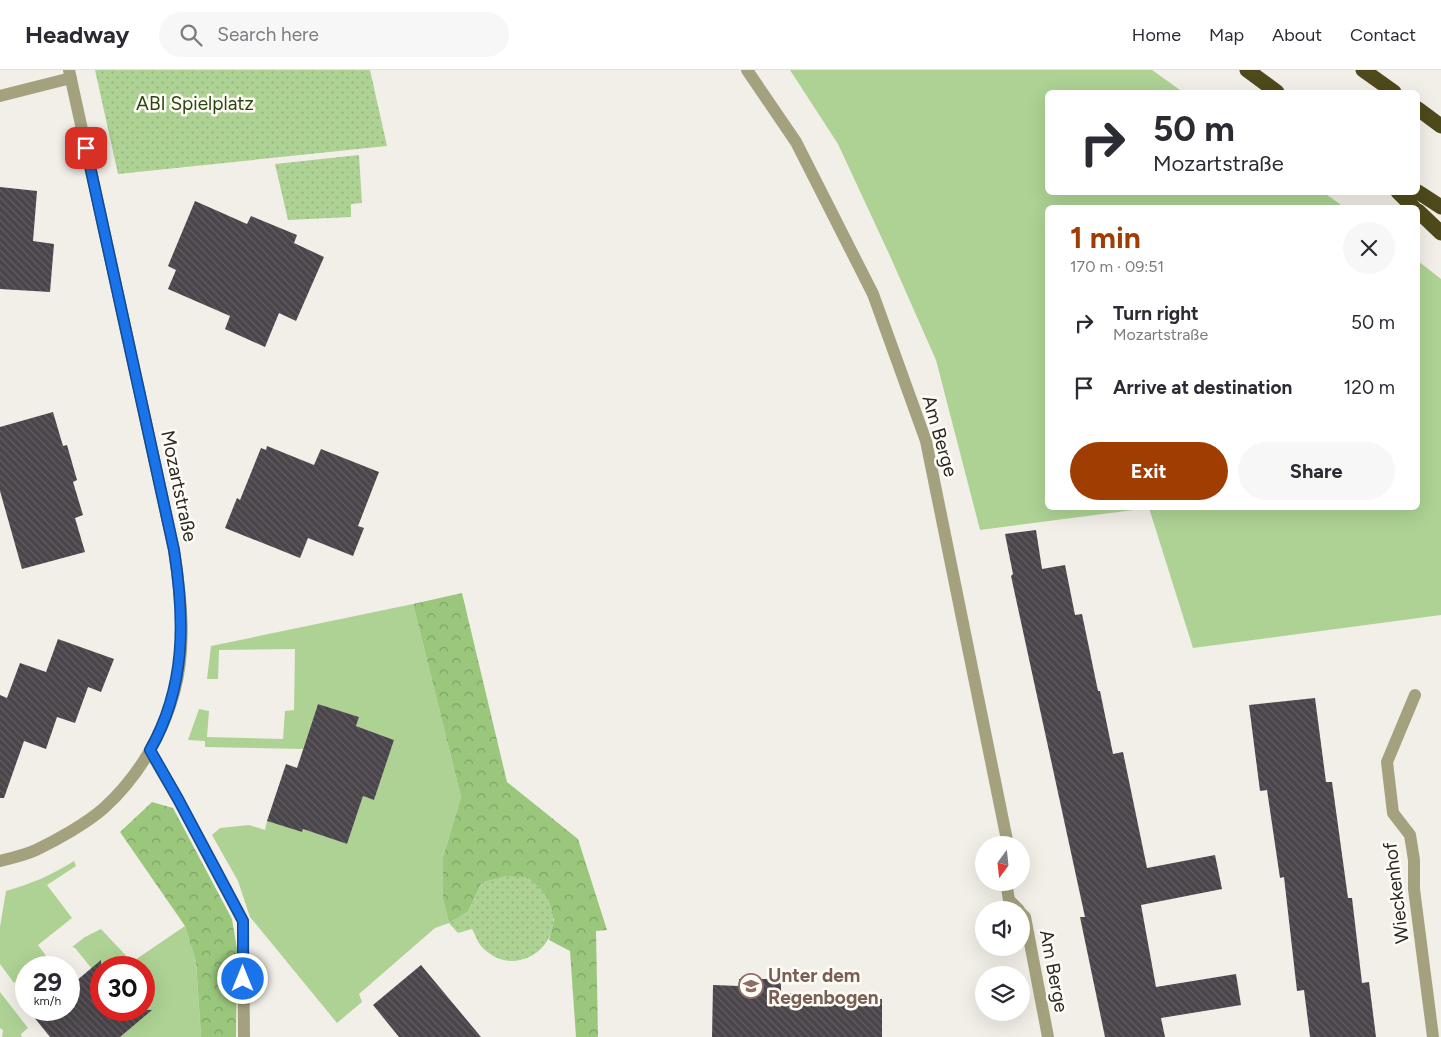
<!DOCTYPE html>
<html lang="en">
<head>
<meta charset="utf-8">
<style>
	body { margin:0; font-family:Figtree,sans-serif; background:#f7f7f7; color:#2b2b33; height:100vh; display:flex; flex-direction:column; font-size:19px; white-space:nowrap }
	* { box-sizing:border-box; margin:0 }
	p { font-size:16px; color:#7c7c81 }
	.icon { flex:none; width:28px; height:28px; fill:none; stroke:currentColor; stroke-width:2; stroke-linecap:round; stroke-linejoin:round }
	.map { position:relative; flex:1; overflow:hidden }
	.panel { position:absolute; left:1045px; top:135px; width:375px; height:305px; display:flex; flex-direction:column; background:#fff; border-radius:8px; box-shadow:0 5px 20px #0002 }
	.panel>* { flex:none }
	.top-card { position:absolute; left:1045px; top:20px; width:375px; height:105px; border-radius:8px; box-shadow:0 5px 20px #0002; background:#fff; color:#2b2b33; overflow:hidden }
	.needle { width:32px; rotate:195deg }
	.fabs { position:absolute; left:975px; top:766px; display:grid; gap:10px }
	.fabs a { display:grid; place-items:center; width:55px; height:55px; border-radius:50%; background:#fff; box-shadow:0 5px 20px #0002; font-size:25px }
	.speed { position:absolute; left:15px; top:886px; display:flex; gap:10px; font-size:25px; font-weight:700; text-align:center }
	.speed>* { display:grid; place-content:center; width:65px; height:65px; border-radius:50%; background:#fff; box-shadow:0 5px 20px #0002; line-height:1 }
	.speed small { font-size:12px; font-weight:400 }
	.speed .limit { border:8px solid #d22; background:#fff; color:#111 }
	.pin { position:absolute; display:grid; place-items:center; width:42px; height:42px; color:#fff; margin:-21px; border-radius:10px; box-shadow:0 2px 8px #0006 }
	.me { position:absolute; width:55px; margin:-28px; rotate:0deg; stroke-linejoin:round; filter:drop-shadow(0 0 4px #0008) }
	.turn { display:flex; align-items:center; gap:18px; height:105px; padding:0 25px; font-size:22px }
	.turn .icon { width:65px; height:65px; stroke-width:2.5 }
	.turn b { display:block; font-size:35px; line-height:42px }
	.round { display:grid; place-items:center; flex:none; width:52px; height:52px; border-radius:26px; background:#f7f7f7 }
	.summary { display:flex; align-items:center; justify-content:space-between; height:85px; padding:0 25px }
	h1 { font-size:30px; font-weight:700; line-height:38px; color:#a03d03 }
	.button { display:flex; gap:10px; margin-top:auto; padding:10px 25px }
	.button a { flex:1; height:58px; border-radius:30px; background:#a03d03; color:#fff; font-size:20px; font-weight:700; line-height:58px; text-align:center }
	.button a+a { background:#f7f7f7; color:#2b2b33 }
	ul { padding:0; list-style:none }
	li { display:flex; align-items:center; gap:15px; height:65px; padding:0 25px }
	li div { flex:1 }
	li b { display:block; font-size:19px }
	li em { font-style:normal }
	header { display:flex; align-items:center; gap:30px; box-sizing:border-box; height:70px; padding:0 25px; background:#fff; border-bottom:1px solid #e1e1e2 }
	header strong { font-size:24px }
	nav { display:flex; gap:28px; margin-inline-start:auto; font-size:18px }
	.search { width:350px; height:45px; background:#f7f7f7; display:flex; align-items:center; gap:12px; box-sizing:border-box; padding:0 18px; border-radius:28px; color:#7c7c81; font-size:19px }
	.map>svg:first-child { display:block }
</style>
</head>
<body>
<header>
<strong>Headway</strong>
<div class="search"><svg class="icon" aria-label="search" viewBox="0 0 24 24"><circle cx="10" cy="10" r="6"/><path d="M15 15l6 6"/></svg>Search here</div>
<nav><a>Home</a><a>Map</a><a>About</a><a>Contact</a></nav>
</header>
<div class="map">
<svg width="1441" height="967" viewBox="0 0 1441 967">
	<defs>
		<pattern id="forest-crowns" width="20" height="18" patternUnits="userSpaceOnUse" patternTransform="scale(1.25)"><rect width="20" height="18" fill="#9bc77d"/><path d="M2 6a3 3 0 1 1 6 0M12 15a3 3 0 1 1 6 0" fill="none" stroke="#7ea266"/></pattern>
		<pattern id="park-dots" width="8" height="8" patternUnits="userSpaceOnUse" patternTransform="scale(1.25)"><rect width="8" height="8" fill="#add294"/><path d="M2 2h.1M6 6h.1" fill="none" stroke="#95b47f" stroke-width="1.8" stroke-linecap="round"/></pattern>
		<pattern id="building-back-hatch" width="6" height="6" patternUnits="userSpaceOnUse" patternTransform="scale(1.25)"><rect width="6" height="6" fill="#4a454a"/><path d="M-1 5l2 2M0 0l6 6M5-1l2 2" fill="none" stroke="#615d61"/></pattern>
	</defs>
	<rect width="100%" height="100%" fill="#f2efe8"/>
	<!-- green -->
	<path fill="#add294" d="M790 0H1152L1183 22H1048V122H1323L1344 137 1048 138V438H1418V191L1441 209V545L1193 578 1149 438 980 460 936 290 890 186 838 74Z
		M413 534 461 727 443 787V829L449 853 435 858 359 924 362 932 337 953 250 847 238 811 212 765 220 758 249 755 265 760 267 751 302 762 303 759 347 774 363 726 374 730 394 670 356 656 359 647 318 634 303 679 205 677V671L188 670 199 639 209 641 207 667 283 669 285 641 294 640 295 579 219 580 218 609H207L211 576Z
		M74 791 76 796 47 815 72 848 38 875 47 887 34 897 26 898V903L14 913 0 894V857L6 821C31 814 52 805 74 791Z
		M185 856 196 892 201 967H120L144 940V898H101V910L75 878 72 877 85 867 101 859 132 892Z
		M0 922 28 958 21 964 22 967H2L3 960 0 958Z"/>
	<!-- forest -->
	<path fill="url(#forest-crowns)" d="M462 523 507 712 578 769 607 860 596 861 598 967H576L570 881 549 870 554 849 482 812 468 842 449 853 443 829V787L461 727 413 534Z
		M152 732 173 738 232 849 237 879 236 967H201L196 892 185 856 120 762Z"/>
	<!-- park -->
	<path fill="url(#park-dots)" d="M95 0H370L387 76 118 104Z
		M359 85 362 133 351 134V147L288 150 275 94Z
		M505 806 528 807C534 813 543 820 547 827 572 873 515 914 481 876 477 871 475 864 472 859L458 863 449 853 468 842 482 812Z"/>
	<!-- building -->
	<path fill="url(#building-back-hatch)" d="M0 117 37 121 33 171 54 174 50 222 0 219Z
		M195 131 247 154 251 146 297 165 294 173 324 187 296 251 279 243 265 277 225 259 230 246 168 219 176 200 168 196Z
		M53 342 63 376 67 375 77 410 73 412 83 445 75 448 85 482 22 499 0 421V357Z
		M267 376 314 395 321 379 379 402 358 456 364 458 353 486 308 468 300 488 225 458 237 428 240 430 261 378 266 380Z
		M1036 460 1042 499 1065 495 1075 545 1082 544 1098 621H1100L1113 684 1123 682 1147 798 1215 785 1222 819 1141 835 1156 917 1236 904 1241 935 1161 948 1165 967H1105L1080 847H1085L1011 506 1013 504 1005 464Z
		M58 569 114 589 101 622 88 617 75 653 57 647 46 679 24 671 4 728H0V625L7 628 20 593 46 602Z
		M1315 628 1326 712H1332L1348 828H1352L1362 913 1369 912 1376 967H1310L1304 920 1297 921 1284 807 1280 808 1267 720 1260 721 1249 635Z
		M318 634 359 647 356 656 394 670 374 730 363 726 347 774 303 759 302 762 267 751 286 694 297 698Z
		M101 890V940H152L120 967H50L33 946 41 940H69V917Z
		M421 895 481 967H399L373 935Z
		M739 909H781V923L857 924 856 929H882V967H712L713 915 739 916Z"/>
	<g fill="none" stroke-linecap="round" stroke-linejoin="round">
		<!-- street -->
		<path stroke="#a4a27e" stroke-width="12" d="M747 0 796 72 873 224 926 371 1008 775
			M0 26 71 8
			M1415 625 1387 692 1393 743 1410 765 1414 790V819L1433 967
			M150 681 178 729 243 851 244 967
			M0 791C12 788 25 785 36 780 57 770 87 753 104 738 137 708 162 667 174 623 187 577 181 526 174 480L69 0
			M1006 812 1009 830 1019 840
			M1021 843 1025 847 1048 967"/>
		<!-- highway -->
		<path stroke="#4e4a1b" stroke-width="15" d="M1247 0 1277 22
			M1363 0 1394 22
			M1418 39 1441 56
			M1398 122 1414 138
			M1418 122 1441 137
			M1418 141 1441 163"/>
	</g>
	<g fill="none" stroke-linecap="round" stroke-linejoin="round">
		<defs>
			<path id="route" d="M86 78 174 480C185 550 186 617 150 680L178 729 243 851V909"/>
		</defs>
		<!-- route casing -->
		<use href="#route" stroke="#114b97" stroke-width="12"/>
		<!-- route -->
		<use href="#route" stroke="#1a73e8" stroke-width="9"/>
	</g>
	<!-- icons -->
	<defs>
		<symbol id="school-ring" viewBox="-11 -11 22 22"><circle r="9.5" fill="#fffcf6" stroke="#8d6e63" stroke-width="1.5"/><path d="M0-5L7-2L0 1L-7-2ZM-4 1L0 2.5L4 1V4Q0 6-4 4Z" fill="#8d6e63"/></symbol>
	</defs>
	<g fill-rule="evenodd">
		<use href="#school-ring" x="737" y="902" width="28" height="28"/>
	</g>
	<g text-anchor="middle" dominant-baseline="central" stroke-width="5" stroke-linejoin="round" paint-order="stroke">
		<!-- park labels -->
		<g font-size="19" fill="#2b4613" stroke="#fffcf6">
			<text x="195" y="33">ABI Spielplatz</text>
		</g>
		<!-- street labels -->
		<g font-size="19" fill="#292825" stroke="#fffcf6">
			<text transform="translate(940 366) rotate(74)">Am Berge</text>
			<text transform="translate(179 416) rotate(78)">Mozartstraße</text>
			<text transform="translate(1396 823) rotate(-97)">Wieckenhof</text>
			<text transform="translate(1054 901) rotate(79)">Am Berge</text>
		</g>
		<!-- education labels -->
		<g font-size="19" font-weight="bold" fill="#785e54" stroke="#fffcf6" text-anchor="start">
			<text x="768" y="905">Unter dem<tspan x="768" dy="22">Regenbogen</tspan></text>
		</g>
	</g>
</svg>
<div class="fabs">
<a><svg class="needle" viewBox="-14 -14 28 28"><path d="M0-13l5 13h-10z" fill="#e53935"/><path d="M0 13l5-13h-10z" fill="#7c7c81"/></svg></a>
<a><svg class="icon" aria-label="sound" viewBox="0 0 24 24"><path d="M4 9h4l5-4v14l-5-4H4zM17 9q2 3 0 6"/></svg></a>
<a><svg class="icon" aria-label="layers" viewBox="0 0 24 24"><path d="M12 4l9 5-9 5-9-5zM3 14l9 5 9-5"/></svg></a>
</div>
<div class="speed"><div>29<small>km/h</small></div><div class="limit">30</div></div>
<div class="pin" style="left:86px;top:78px;background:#d93025"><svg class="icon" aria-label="arrive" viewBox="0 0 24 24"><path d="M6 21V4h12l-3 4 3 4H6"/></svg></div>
<svg class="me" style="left:243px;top:909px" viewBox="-20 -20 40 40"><circle r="17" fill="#1a73e8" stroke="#fff" stroke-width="3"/><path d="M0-11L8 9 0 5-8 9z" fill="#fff"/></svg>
<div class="top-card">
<div class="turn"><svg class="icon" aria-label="right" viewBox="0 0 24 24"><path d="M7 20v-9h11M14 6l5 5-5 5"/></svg><div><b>50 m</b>Mozartstraße</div></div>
</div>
<section class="panel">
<div class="summary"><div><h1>1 min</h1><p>170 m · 09:51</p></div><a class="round"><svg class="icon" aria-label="close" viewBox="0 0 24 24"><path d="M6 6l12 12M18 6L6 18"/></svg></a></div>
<ul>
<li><svg class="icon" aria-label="right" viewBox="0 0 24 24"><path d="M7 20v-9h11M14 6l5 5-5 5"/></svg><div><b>Turn right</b><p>Mozartstraße</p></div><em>50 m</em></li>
<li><svg class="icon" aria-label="arrive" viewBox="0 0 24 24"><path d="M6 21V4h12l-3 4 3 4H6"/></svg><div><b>Arrive at destination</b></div><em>120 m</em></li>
</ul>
<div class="button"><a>Exit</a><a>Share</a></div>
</section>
</div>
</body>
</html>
